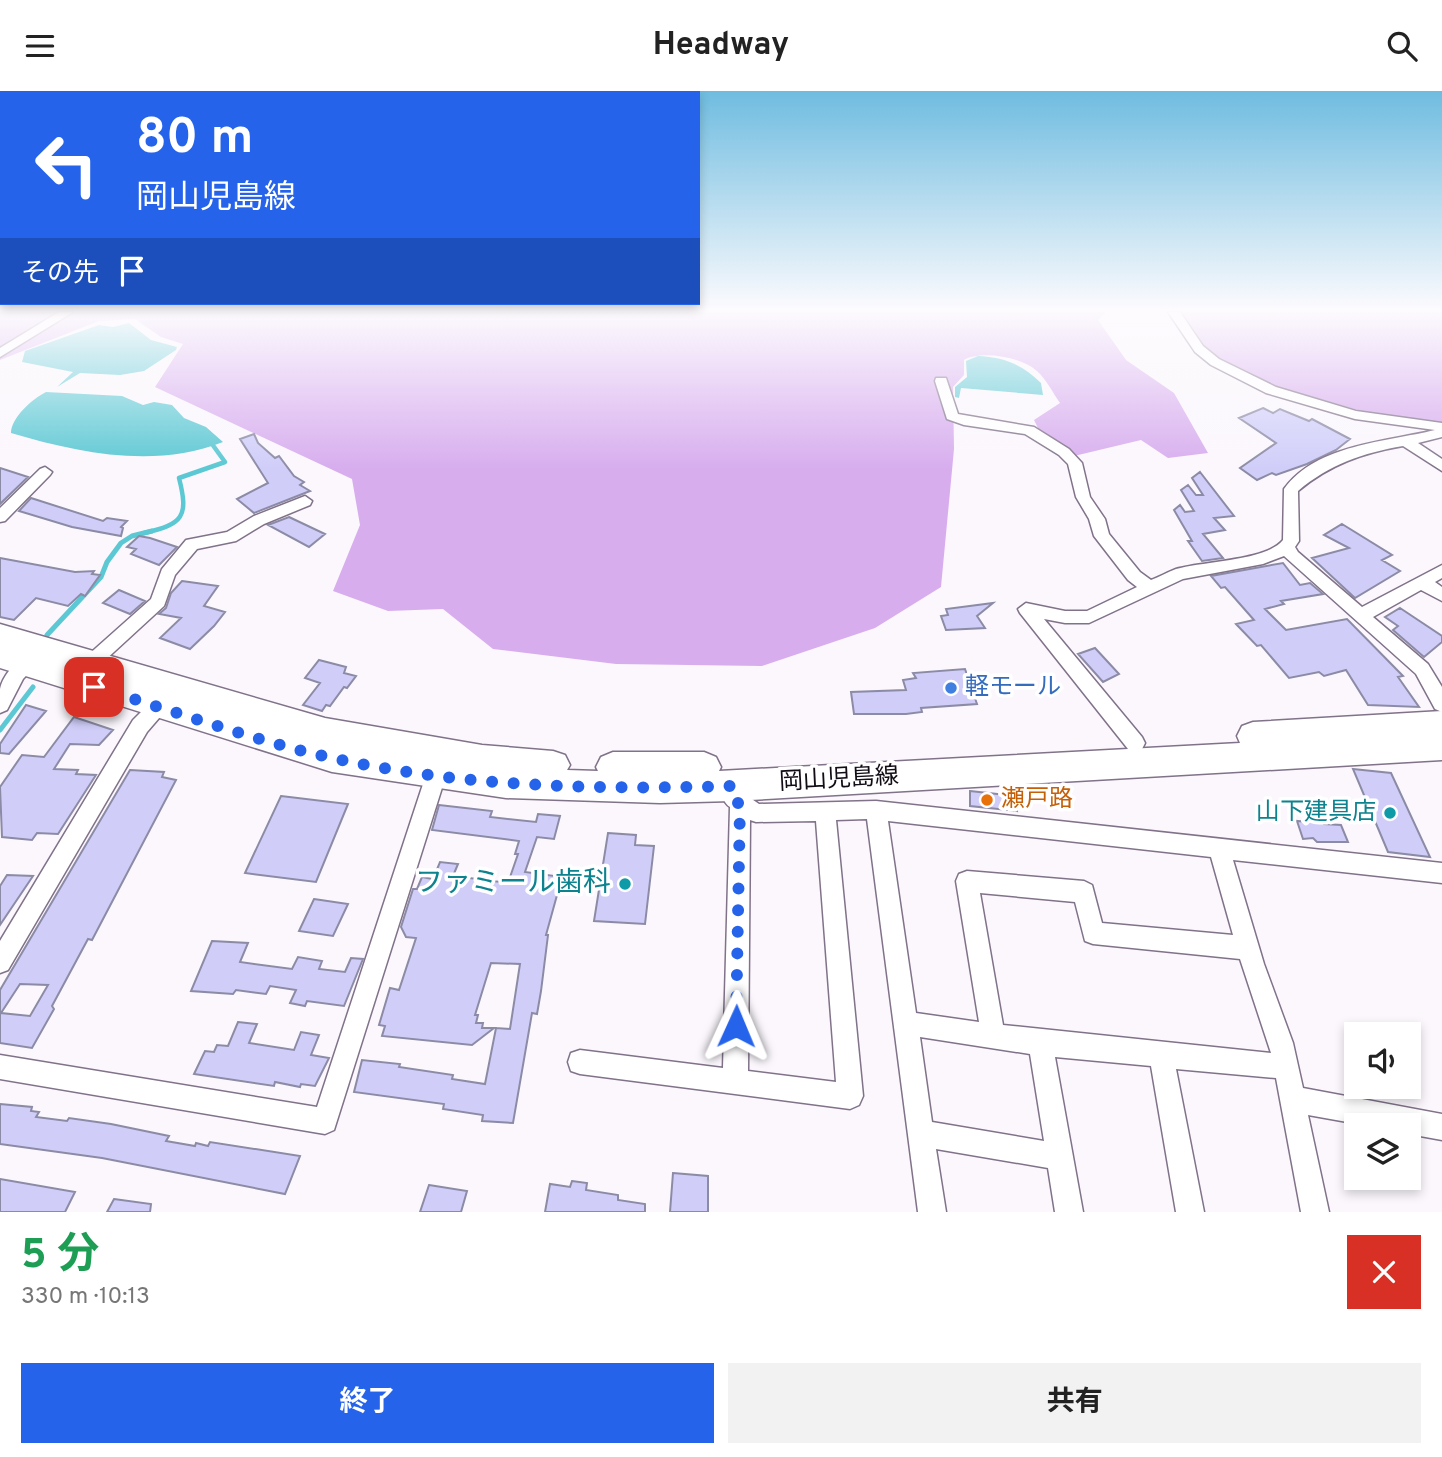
<!DOCTYPE html>
<html lang="ja">
<head>
<meta charset="utf-8">
<style>
	body { margin:0; font-family:Overpass,"Noto Sans JP",sans-serif; background:#f2f2f2; color:#222; height:100vh; display:flex; flex-direction:column; font-size:26px; white-space:nowrap }
	* { box-sizing:border-box; margin:0 }
	p { font-size:23px; color:#767676 }
	.icon { flex:none; width:38px; height:38px; fill:none; stroke:currentColor; stroke-width:2; stroke-linecap:round; stroke-linejoin:round }
	.map { position:relative; height:1121px; overflow:hidden }
	.drawer { display:flex; flex-direction:column; background:#fff; flex:1 }
	.drawer>* { flex:none }
	.top-card { position:absolute; left:0px; top:0px; width:700px; height:214px; box-shadow:0 4px 10px #0003; background:#2563eb; color:#fff; overflow:hidden }
	.buttons { position:absolute; left:1344px; top:931px; display:grid; gap:14px }
	.buttons a { display:grid; place-items:center; width:77px; height:77px; border-radius:0px; background:#fff; box-shadow:0 4px 10px #0003; font-size:35px }
	.pin { position:absolute; display:grid; place-items:center; width:60px; height:60px; color:#fff; margin:-30px; border-radius:14px; box-shadow:0 4px 10px #0006 }
	.me { position:absolute; width:77px; margin:-38px; rotate:1deg; stroke-linejoin:round; filter:drop-shadow(0 0 5px #0008) }
	.turn { display:flex; align-items:center; gap:24px; height:147px; padding:0 21px; font-size:32px }
	.turn .icon { width:91px; height:91px; stroke-width:2.5 }
	.turn b { display:block; font-size:49px; line-height:60px }
	.then { display:flex; align-items:center; height:66px; padding:0 21px; background:#0003; gap:14px; font-size:26px }
	.round { display:grid; place-items:center; flex:none; width:74px; height:74px; border-radius:0px; background:#f2f2f2 }
	.summary { display:flex; align-items:center; justify-content:space-between; height:119px; padding:0 21px }
	h1 { font-size:42px; font-weight:700; line-height:52px; color:#1e9e55 }
	.button { display:flex; gap:14px; margin-top:auto; padding:14px 21px }
	.button a { flex:1; height:80px; border-radius:0px; background:#2563eb; color:#fff; font-size:28px; font-weight:700; line-height:80px; text-align:center }
	.button a+a { background:#f2f2f2; color:#222 }
	header { display:flex; justify-content:space-between; align-items:center; height:91px; padding:0 21px; background:#fff; font-size:32px; font-weight:700 }
	.map>svg:first-child { display:block }
</style>
</head>
<body>
<header><svg class="icon" aria-label="menu" viewBox="0 0 24 24"><path d="M4 6h16M4 12h16M4 18h16"/></svg>Headway<svg class="icon" aria-label="search" viewBox="0 0 24 24"><circle cx="10" cy="10" r="6"/><path d="M15 15l6 6"/></svg></header>
<div class="map">
<svg width="1442" height="1121" viewBox="0 0 1442 1121">
	<rect width="100%" height="100%" fill="#fbf7fd"/>
	<!-- forest -->
	<path fill="#d7adee" d="M0 221H1106L1098 229 1126 269 1174 302 1208 362 1168 367 1141 349 1074 365 1040 341 1034 329 1060 312C1053 302 1046 288 1037 280 1022 266 981 259 964 269V284L953 296 954 358 941 496 875 537 762 575 616 573 493 558 443 518 388 520 333 500 360 434 352 388 155 296 183 253 161 246 135 228 99 230 0 269Z
		M1170 221H1442V331L1375 324 1275 295 1217 268Z"/>
	<!-- water -->
	<path fill="#5bc8d3" d="M129 232 151 249 177 256 176 259 144 280 120 284 80 282 57 296 73 281 22 271 25 260 99 234 113 236Z
		M978 265C1004 266 1023 274 1041 292L1043 304 961 297 959 307 955 306V296L967 286 966 270Z
		M46 301 122 305 143 314 154 311 172 314 184 327 206 336 223 351C155 378 79 362 11 342 11 327 32 308 46 301Z"/>
	<g fill="none" stroke-linecap="round" stroke-linejoin="round">
		<!-- stream-far1 -->
		<path stroke="#5bc8d3" stroke-width="4.5" d="M144 442C183 433 189 426 179 387L225 371 212 353"/>
		<!-- stream -->
		<path stroke="#5bc8d3" stroke-width="5" d="M47 544 101 486 107 471 121 452 132 445 152 440
			M0 639 33 596"/>
	</g>
	<!-- building -->
	<path fill="#d0cef9" stroke="#8c8ba6" stroke-width="2" fill-rule="evenodd" d="M1263 317 1273 322 1280 318 1309 330 1312 328 1350 348 1336 359 1307 373 1276 384 1272 382 1257 389 1240 377 1276 352 1239 327Z
		M254 343 258 352 275 367 279 365 294 385 304 391 300 394 310 400 254 422 237 408 268 392 240 348Z
		M0 377 28 386 0 413Z
		M1200 381 1234 425 1214 427 1225 439 1203 443 1223 467 1202 470 1188 450H1192L1174 419 1180 414 1185 421 1194 420 1181 399 1188 394 1196 404H1203L1192 387Z
		M31 407 103 430 107 427 127 430 121 436 123 437 121 445 72 436 19 420Z
		M289 426 325 443 309 456 268 434Z
		M1342 433 1392 464 1382 469 1400 480 1355 507 1312 467 1349 457 1324 444Z
		M139 445 150 447 177 456 159 474 131 463 136 458 127 456Z
		M0 467 75 481 94 480 92 483 100 484 85 505 81 503 68 515 36 507 14 529 0 526Z
		M1283 472 1300 494 1310 492 1323 503 1281 510 1284 513 1265 518 1286 539 1347 528 1403 585 1398 586 1419 616 1368 614 1346 579 1324 585 1319 581 1289 587 1261 554 1257 555 1236 533 1254 529 1225 496 1221 497 1211 485Z
		M182 490 218 495 204 515 225 521 214 535 190 558 160 547 181 527 159 523 166 517 171 502Z
		M119 499 145 510 130 523 103 512Z
		M993 512 977 525 985 537 946 539 941 525 948 524 946 518Z
		M1400 517 1442 545V551L1424 566 1393 539 1398 535 1385 526Z
		M1095 557 1119 583 1103 591 1078 563Z
		M319 569 346 576 344 582 356 585 347 597 344 596 330 615 326 614 322 620 303 614 320 592 305 587Z
		M965 578 977 613 921 617 922 621 906 623H854L851 601 906 599 903 589 916 587 913 582Z
		M26 614 46 620 9 663 0 662V653Z
		M74 626 113 639 99 654 70 653 54 678 78 679 76 683 96 684 58 743 37 742 32 749 2 746 0 696 22 664 44 666Z
		M1353 678 1391 682 1430 766 1388 761Z
		M130 679 164 681 162 686 176 689 92 849 88 848 52 915 54 918 32 957 0 952V899ZM20 893 48 894 30 925 1 922Z
		M970 700 1015 705 1017 720 970 715Z
		M281 705 348 713 316 791 245 782Z
		M439 714 492 720 490 726 536 731 538 723 560 725 554 748 537 746 525 781 562 786 546 844H548L541 900 537 923 532 922 513 1032 482 1030 483 1024 443 1018 444 1013 354 1001 362 969 400 973 399 976 453 984 452 988 485 993 496 937 510 938 520 873 491 872 475 924H478L476 932H483L482 937H494L472 954 382 945 385 935 379 934 390 897 399 899 416 847 406 846 401 836 413 798H417L422 786 433 788 440 771 458 773 453 785 508 792 518 763H515L519 750 432 739Z
		M1306 726 1322 728 1324 733 1341 734 1348 751H1317L1313 747 1303 748 1297 730 1308 731Z
		M608 742 636 744 635 754 654 755 645 833 594 830Z
		M7 784 33 785 0 834V795Z
		M314 808 348 813 333 845 299 840Z
		M212 850 248 852 240 871 292 878 298 866 322 870 319 878 345 881 351 867 363 868 344 915 307 910 305 915 290 912 296 899 270 895 266 903 236 899 233 903 191 900Z
		M238 931 257 933 249 952 294 959 301 941 319 944 311 964 329 967 315 995 301 993 300 996 275 991 274 995 194 983 205 960 214 961 217 954 228 955Z
		M0 1013 32 1016 31 1020 39 1021 36 1026 67 1030 69 1027 111 1033 169 1045 166 1050 195 1055 196 1052 208 1055 210 1051 300 1065 285 1103 102 1067 0 1053Z
		M673 1082 708 1085V1121H670Z
		M0 1088 75 1101 65 1121H0Z
		M572 1090 587 1092 586 1099 618 1104V1109L645 1113V1121H545L550 1093 570 1096Z
		M429 1094 467 1100 461 1121H420Z
		M114 1108 151 1113 150 1121H107Z"/>
	<g fill="none" stroke-linecap="round" stroke-linejoin="round">
		<defs>
			<path id="minor" d="M59 221H73L0 266V257Z
				M1168 221H1180L1203 255 1219 268 1276 296 1356 320 1442 332V346L1418 352 1442 368V380L1403 355C1363 362 1330 373 1298 400L1299 450 1295 456 1298 461 1362 516 1442 474V487L1435 491 1442 496V510L1421 499 1373 526 1428 573 1442 596V621L1435 618 1416 583 1284 465 1263 473 1183 488 1089 532H1065L1044 528 1142 646 1145 652 1142 658 1135 660 1128 658 1020 522 1018 518 1026 512 1065 520H1087L1137 496 1128 489 1094 445 1089 428 1076 406 1068 373 1059 364 1025 343 964 334 947 328 935 290 936 287H946L958 323 1034 336 1069 358 1082 372 1090 406 1105 428 1109 443 1140 481 1151 489C1159 486 1168 481 1176 478 1203 470 1266 470 1283 449L1284 398C1317 353 1386 351 1435 339L1355 328 1266 302 1211 274 1195 261Z
				M45 376 52 381 50 384 5 430 0 431V417L40 378Z
				M305 405 312 410 310 414 264 433 236 450 197 458 175 484 164 515 90 583H78L75 578 78 573 151 508 162 478 186 449 227 441 254 425Z
				M34 560 40 562 43 567 23 588 7 619 0 622C0 614 0 605 0 598 3 583 20 565 34 560Z
				M166 599 172 602 175 607 172 612 147 641 8 879 0 882V850L133 629 160 602Z
				M436 675 443 678 446 684 334 1039 325 1043 0 988V964L317 1016 426 684 429 678Z
				M732 686 739 689 743 702 759 713 876 710 1442 772V792L1233 769 1264 873 1293 952 1303 997 1442 1023V1049L1409 1043V1034H1364L1308 1024 1329 1121H1301L1276 987 1176 978 1204 1121H1176L1151 975 1055 966 1083 1121H1055L1048 1077 936 1058 946 1121H918L867 728 836 729 863 1005 859 1014 850 1018 580 983 571 980 568 971 571 962 580 959 723 977 730 716C721 710 721 698 725 689ZM750 729 756 731 816 730 836 991 748 980ZM888 730 1211 766 1233 844 1102 832 1092 794 1084 790 967 780 959 783 956 790 979 931 916 922ZM980 802 1075 811 1085 850 1093 853 1240 868 1271 962 1003 934ZM920 946 1030 963 1044 1050 932 1031Z"/>
			<path id="primary" d="M0 533 325 627 482 654 553 660 565 664 570 674 567 679 598 680 596 676 601 666 613 661H704L716 666 721 676 719 680 1240 652 1237 645 1242 635 1253 631 1442 620V669L732 710 660 712 506 707 332 681 0 577Z"/>
		</defs>
		<!-- minor casing -->
		<use href="#minor" stroke="#807289" stroke-width="3"/>
		<!-- primary casing -->
		<use href="#primary" stroke="#807289" stroke-width="3"/>
		<!-- minor -->
		<use href="#minor" fill="#fff" fill-rule="evenodd"/>
		<!-- primary -->
		<use href="#primary" fill="#fff" fill-rule="evenodd"/>
	</g>
	<!-- sky -->
	<linearGradient id="sky" x2="0" y2="1"><stop stop-color="#6fbce0"/><stop offset="0.58" stop-color="#fdfbfe"/><stop offset="1" stop-color="#fdfbfe" stop-opacity="0"/></linearGradient>
	<rect width="1442" height="378" fill="url(#sky)"/>
	<g fill="none" stroke-linecap="round" stroke-linejoin="round">
		<!-- route -->
		<path stroke="#2563eb" stroke-width="12" stroke-dasharray="0 21.6" d="M94 596C173 619 251 649 332 667 462 696 599 699 732 695L733 707 740 714 736 935"/>
	</g>
	<!-- markers -->
	<circle fill="#3f7fe0" stroke="#fff" stroke-width="2.5" cx="951" cy="597" r="7"/>
	<circle fill="#e8710a" stroke="#fff" stroke-width="2.5" cx="987" cy="709" r="7"/>
	<g fill="#0f9aa8" stroke="#fff" stroke-width="2.5">
		<circle cx="1390" cy="722" r="7"/>
		<circle cx="625" cy="793" r="7"/>
	</g>
	<g text-anchor="middle" dominant-baseline="central" stroke-width="7" stroke-linejoin="round" paint-order="stroke">
		<!-- shop labels -->
		<g font-size="24" fill="#366cbe" stroke="#fff" text-anchor="start">
			<text x="965" y="597">軽モール</text>
		</g>
		<!-- street labels -->
		<g font-size="24" fill="#120c15" stroke="#fff">
			<text transform="translate(839 689) rotate(-3)">岡山児島線</text>
		</g>
		<!-- food labels -->
		<g font-size="24" fill="#c56008" stroke="#fff" text-anchor="start">
			<text x="1001" y="709">瀬戸路</text>
		</g>
		<!-- culture labels -->
		<g font-size="24" fill="#0d838f" stroke="#fff" text-anchor="end">
			<text x="1376" y="722">山下建具店</text>
		</g>
		<!-- near-culture labels -->
		<g font-size="28" fill="#0d838f" stroke="#fff" text-anchor="end">
			<text x="611" y="793">ファミール歯科</text>
		</g>
	</g>
</svg>
<div class="buttons">
<a><svg class="icon" aria-label="sound" viewBox="0 0 24 24"><path d="M4 9h4l5-4v14l-5-4H4zM17 9q2 3 0 6"/></svg></a>
<a><svg class="icon" aria-label="layers" viewBox="0 0 24 24"><path d="M12 4l9 5-9 5-9-5zM3 14l9 5 9-5"/></svg></a>
</div>
<div class="pin" style="left:94px;top:596px;background:#d93025"><svg class="icon" aria-label="arrive" viewBox="0 0 24 24"><path d="M6 21V4h12l-3 4 3 4H6"/></svg></div>
<svg class="me" style="left:736px;top:935px" viewBox="-20 -20 40 40"><path d="M0-17L14 15 0 8-14 15z" fill="#2563eb" stroke="#fff" stroke-width="4"/></svg>
<div class="top-card">
<div class="turn"><svg class="icon" aria-label="left" viewBox="0 0 24 24"><path d="M17 20v-9H6M10 6l-5 5 5 5"/></svg><div><b>80 m</b>岡山児島線</div></div>
<div class="then">その先<svg class="icon" aria-label="arrive" viewBox="0 0 24 24"><path d="M6 21V4h12l-3 4 3 4H6"/></svg></div>
</div>
</div>
<section class="drawer">
<div class="summary"><div><h1>5 分</h1><p>330 m · 10:13</p></div><a class="round" style="background:#d93025;color:#fff"><svg class="icon" aria-label="close" viewBox="0 0 24 24"><path d="M6 6l12 12M18 6L6 18"/></svg></a></div>
<div class="button"><a>終了</a><a>共有</a></div>
</section>
</body>
</html>
